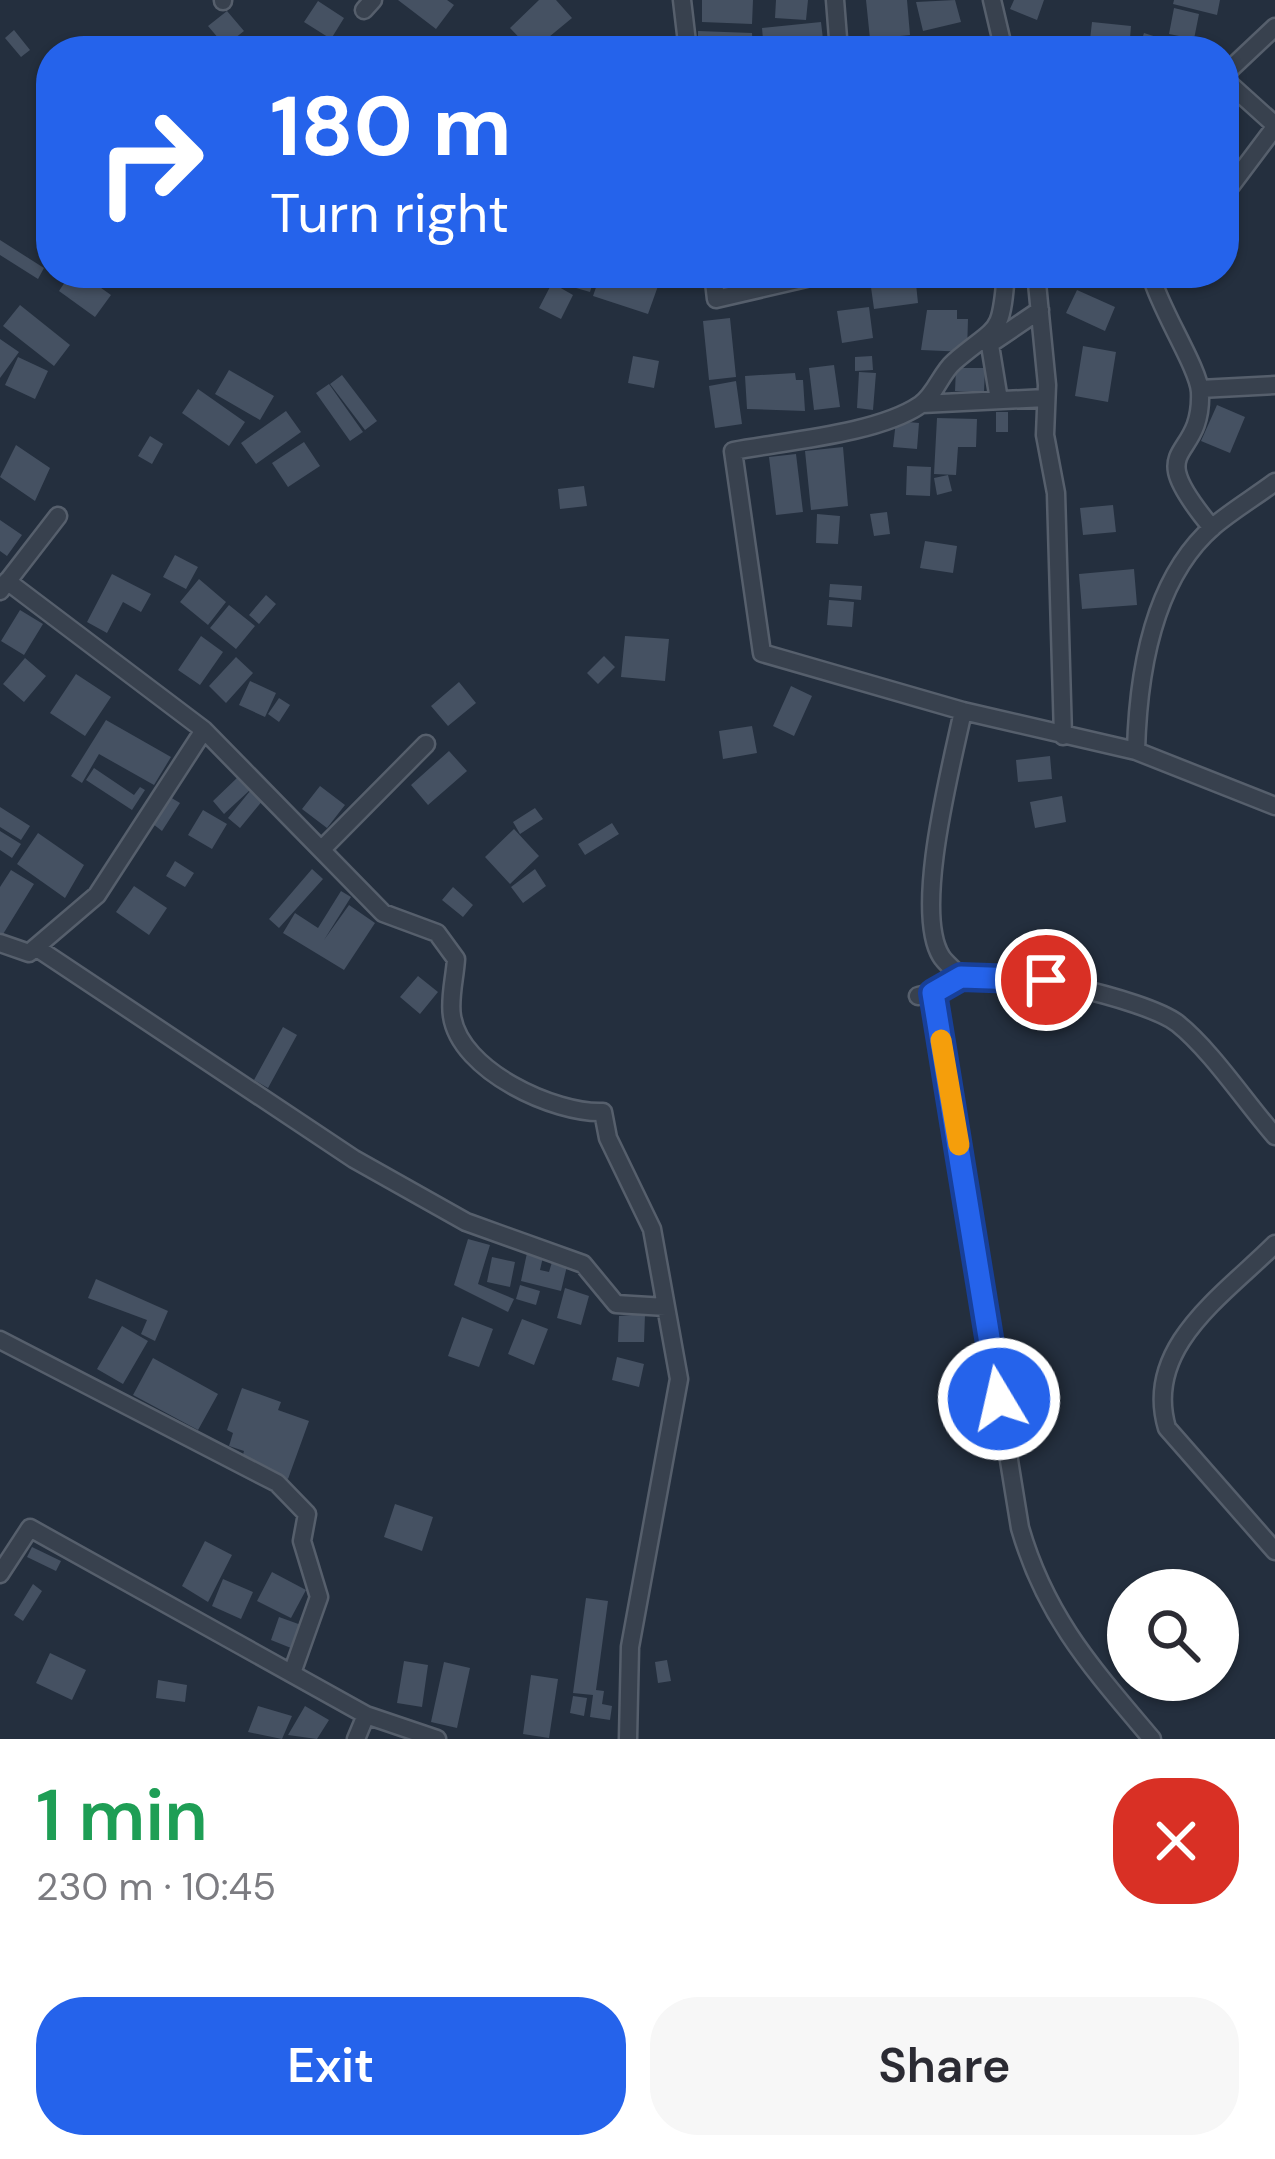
<!DOCTYPE html>
<html lang="en">
<head>
<meta charset="utf-8">
<style>
	body { margin:0; font-family:"DM Sans",sans-serif; background:#f7f7f7; color:#2b2b33; height:100vh; display:flex; flex-direction:column; font-size:45px; white-space:nowrap }
	* { box-sizing:border-box; margin:0 }
	p { font-size:39px; color:#7c7c81 }
	.icon { flex:none; width:66px; height:66px; fill:none; stroke:currentColor; stroke-width:2; stroke-linecap:round; stroke-linejoin:round }
	.map { position:relative; height:1739px; overflow:hidden }
	.sheet { display:flex; flex-direction:column; background:#fff; flex:1 }
	.sheet>* { flex:none }
	.top-card { position:absolute; left:36px; top:36px; width:1203px; height:252px; border-radius:48px; box-shadow:0 3px 9px #0004; background:#2563eb; color:#fff; overflow:hidden }
	.fabs { position:absolute; left:1107px; top:1569px; display:grid; gap:24px }
	.fabs a { display:grid; place-items:center; width:132px; height:132px; border-radius:50%; background:#fff; box-shadow:0 3px 9px #0004; font-size:60px }
	.pin { position:absolute; display:grid; place-items:center; width:102px; height:102px; color:#fff; margin:-51px; border:6px solid #fff; border-radius:50%; box-shadow:0 3px 12px #0007 }
	.me { position:absolute; width:132px; margin:-66px; rotate:351deg; stroke-linejoin:round; filter:drop-shadow(0 0 9px #0008) }
	.turn { display:flex; align-items:center; gap:42px; height:252px; padding:0 36px; font-size:54px }
	.turn .icon { width:156px; height:156px; stroke-width:2.5 }
	.turn b { display:block; font-size:84px; line-height:102px }
	.round { display:grid; place-items:center; flex:none; width:126px; height:126px; border-radius:48px; background:#f7f7f7 }
	.overview { display:flex; align-items:center; justify-content:space-between; height:204px; padding:0 36px }
	h1 { font-size:72px; font-weight:600; line-height:90px; color:#1e9e55 }
	.button { display:flex; gap:24px; margin-top:auto; padding:24px 36px }
	.button a { flex:1; height:138px; border-radius:48px; background:#2563eb; color:#fff; font-size:48px; font-weight:600; line-height:138px; text-align:center }
	.button a+a { background:#f7f7f7; color:#2b2b33 }
	.map>svg:first-child { display:block }
</style>
</head>
<body>
<div class="map">
<svg width="1275" height="1739" viewBox="0 0 1275 1739">
	<rect width="100%" height="100%" fill="#242f3e"/>
	<!-- building -->
	<path fill="#455162" d="M398 0H447L454 5 436 29Z
		M539 0H556L572 18 532 51 510 28Z
		M702 0H753L752 24 702 22Z
		M776 0H808L806 20 775 18Z
		M866 0H907L910 35 870 39Z
		M955 0 961 22 923 31 916 2Z
		M1014 0H1044L1037 20 1010 9Z
		M1174 0H1220L1217 15 1173 4Z
		M318 1 344 18 331 39 304 22Z
		M1174 8 1199 14 1194 39 1169 34Z
		M227 11 244 31 225 46 208 26Z
		M821 22 824 48 764 51 762 28Z
		M1092 22 1131 26 1129 51 1089 49Z
		M14 30 30 50 21 57 5 38Z
		M698 31 752 33 753 51H698Z
		M1144 33 1166 40 1162 51H1138Z
		M0 240 44 268 38 279 0 255Z
		M71 273H80L111 295 95 317 59 291Z
		M565 273H596L590 292 562 284Z
		M601 273 658 286 648 314 593 296Z
		M915 274 918 303 874 309 870 280Z
		M552 283 573 295 561 319 539 308Z
		M1077 290 1115 307 1105 331 1066 313Z
		M20 305 70 345 54 366 3 326Z
		M869 307 873 338 842 343 837 311Z
		M927 310H957V319H968L967 352 921 350Z
		M730 318 736 377 709 380 703 321Z
		M0 339 19 352 0 378Z
		M1083 346 1116 352 1108 402 1075 396Z
		M633 356 659 361 654 388 628 383Z
		M872 356 873 370 855 371V357Z
		M18 357 48 371 35 399 5 385Z
		M834 365 840 407 814 410 809 368Z
		M956 368H985L984 392 955 391Z
		M229 370 274 396 260 420 215 394Z
		M859 372 876 373 873 410 857 408Z
		M795 373 796 380H803L805 411 747 409 745 376Z
		M342 375 377 421 365 430 330 384Z
		M736 381 742 424 715 428 709 386Z
		M329 384 363 432 350 441 316 393Z
		M198 389 245 422 229 446 182 413Z
		M1217 405 1245 417 1230 453 1201 441Z
		M286 411 301 432 256 464 241 443Z
		M996 412H1008V432H996Z
		M937 418 977 419 976 447H958L956 475 934 474Z
		M896 421 919 423 917 449 893 447Z
		M150 436 163 444 152 464 138 456Z
		M304 442 320 466 288 487 272 463Z
		M16 445 50 468 35 501 0 477Z
		M843 447 848 506 811 510 805 451Z
		M796 454 803 512 776 515 769 457Z
		M907 466 931 467 930 496 906 495Z
		M948 475 952 491 937 495 934 478Z
		M584 486 587 506 560 509 558 489Z
		M1113 505 1116 532 1083 535 1080 508Z
		M887 512 890 534 874 536 870 514Z
		M817 514 840 516 838 544 816 543Z
		M0 520 22 535 7 556 0 551Z
		M925 541 957 546 953 573 920 568Z
		M175 555 198 567 186 589 163 577Z
		M1134 569 1137 605 1082 609 1079 574Z
		M112 574 151 594 141 612 123 602 107 633 87 622Z
		M199 579 226 602 208 625 180 602Z
		M830 584 862 586 861 600 829 597Z
		M266 595 276 604 259 624 249 615Z
		M829 600 854 602 852 627 827 625Z
		M229 605 255 626 236 649 210 628Z
		M20 610 43 624 24 655 1 641Z
		M201 636 223 652 200 685 178 670Z
		M625 636 669 639 665 681 621 677Z
		M604 656 615 667 598 684 587 673Z
		M236 657 253 673 226 703 209 686Z
		M25 658 46 676 24 702 3 684Z
		M76 674 111 697 85 736 50 713Z
		M250 681 276 693 265 717 239 705Z
		M459 682 476 703 448 726 431 706Z
		M791 686 812 696 794 736 773 726Z
		M279 698 290 705 279 722 268 714Z
		M106 720 171 757 154 785 99 754 82 783 71 776Z
		M752 726 757 753 723 759 719 731Z
		M449 751 467 771 428 805 411 785Z
		M1050 756 1052 779 1018 782 1016 760Z
		M94 768 134 795 140 787 145 790 132 810 86 780Z
		M238 777 250 790 224 814 213 801Z
		M320 786 345 805 327 828 302 809Z
		M250 791 263 800 240 828 228 818Z
		M1062 796 1066 822 1035 828 1030 802Z
		M170 797 180 803 162 831 153 824Z
		M0 807 30 826 21 840 0 827Z
		M535 808 543 819 520 834 513 822Z
		M203 810 227 824 212 849 188 835Z
		M612 823 619 834 585 855 578 844Z
		M514 829 539 856 510 884 485 857Z
		M0 831 21 844 12 858 0 850Z
		M38 833 84 865 65 898 17 864Z
		M175 861 194 873 185 887 166 876Z
		M312 869 323 879 279 928 269 919Z
		M535 869 546 886 523 903 511 887Z
		M11 870 34 884 0 939V887Z
		M134 886 167 908 149 935 116 912Z
		M453 887 473 905 463 917 442 900Z
		M341 891 351 897 324 940 349 905 375 923 344 970 283 933 295 913 318 928Z
		M418 976 438 992 420 1014 400 997Z
		M283 1027 297 1035 268 1088 254 1080Z
		M468 1239 490 1245 478 1284 514 1299 508 1312 454 1285Z
		M527 1253 543 1257 540 1270 549 1272 552 1262 567 1266 561 1291 521 1281Z
		M492 1257 515 1262 510 1287 487 1282Z
		M96 1279 168 1311 155 1341 141 1334 147 1320 88 1298Z
		M520 1285 540 1291 536 1305 516 1299Z
		M565 1288 589 1296 581 1325 557 1318Z
		M645 1314 644 1342H618L619 1316Z
		M462 1317 493 1329 479 1367 448 1356Z
		M522 1319 548 1329 534 1365 508 1354Z
		M122 1326 148 1341 123 1384 97 1369Z
		M617 1357 644 1364 639 1387 612 1380Z
		M153 1358 218 1394 198 1430 133 1395Z
		M242 1388 281 1402 278 1410 309 1421 288 1479 242 1458 244 1451 229 1446 233 1433 227 1430Z
		M395 1504 433 1517 422 1551 384 1537Z
		M205 1541 232 1555 208 1602 182 1586Z
		M32 1547 61 1561 56 1571 27 1557Z
		M272 1572 306 1590 291 1618 257 1601Z
		M223 1579 253 1592 241 1619 212 1606Z
		M33 1584 42 1591 23 1621 14 1615Z
		M586 1598 608 1601 596 1690 604 1691 602 1704 612 1706 610 1720 590 1717 593 1695 573 1693Z
		M279 1617 304 1626 296 1650 271 1640Z
		M1128 1647V1677L1113 1663Z
		M50 1653 86 1670 72 1700 36 1683Z
		M667 1660 671 1681 658 1683 655 1662Z
		M404 1661 428 1665 422 1707 397 1703Z
		M444 1662 470 1668 457 1728 431 1722Z
		M531 1675 558 1679 549 1738 523 1734Z
		M158 1680 187 1685 185 1702 156 1698Z
		M1131 1680H1164L1148 1697Z
		M573 1696 587 1698 584 1716 570 1713Z
		M258 1706 292 1716 282 1739 248 1732Z
		M305 1706 329 1720 317 1739 288 1735Z"/>
	<g fill="none" stroke-linecap="round" stroke-linejoin="round">
		<defs>
			<path id="minor" d="M223 0V1
				M682 0 688 51
				M835 0 839 51
				M992 0 1004 51
				M364 10 373 0
				M1191 51H1194
				M1224 75 1275 27
				M1224 79 1275 125
				M1224 195 1275 127
				M713 273 716 299 828 273
				M1006 273C1001 338 998 324 954 362 941 373 935 395 920 405 877 434 785 441 733 451L762 653 963 711 1136 751 1275 806
				M1036 273 1047 385 1045 435 1056 493 1063 736
				M1130 273 1152 278 1167 273
				M1152 278C1160 309 1199 369 1200 392 1203 466 1138 439 1212 528
				M989 339 999 400
				M990 344 1040 310
				M1200 389 1275 385
				M922 404 1046 398
				M7 581 204 730 383 913 437 933 456 959C455 977 449 999 452 1016 460 1071 555 1114 603 1112L608 1138 652 1229 679 1379 630 1647 628 1739
				M0 591 58 516
				M1136 751C1138 675 1152 579 1214 526 1233 510 1255 497 1275 482
				M324 847 426 744
				M0 943 29 953 97 895 204 730
				M37 948 354 1159 466 1222 583 1264 616 1304 666 1307
				M961 977C955 970 945 963 941 956 913 910 952 764 963 711
				M933 993 1020 1528C1046 1618 1093 1669 1152 1739
				M918 996C935 993 944 982 960 977 998 965 1145 999 1177 1023 1211 1050 1246 1103 1275 1136
				M1275 1244C1224 1295 1143 1347 1167 1428L1275 1551
				M0 1340 277 1483 307 1514 302 1541 319 1597 292 1673
				M0 1574 30 1528 366 1715 437 1739
				M356 1739 366 1715"/>
		</defs>
		<!-- minor casing -->
		<use href="#minor" stroke="#565f6c" stroke-width="21"/>
		<!-- minor -->
		<use href="#minor" stroke="#38414e" stroke-width="16"/>
	</g>
	<g fill="none" stroke-linecap="round" stroke-linejoin="round">
		<defs>
			<path id="route" d="M999 1399 933 993 961 977 1046 980"/>
		</defs>
		<!-- route casing -->
		<use href="#route" stroke="#184099" stroke-width="30"/>
		<!-- route -->
		<use href="#route" stroke="#2563eb" stroke-width="21"/>
		<!-- slow -->
		<path stroke="#f59e0b" stroke-width="21" d="M941 1040 959 1145"/>
	</g>
</svg>
<div class="fabs">
<a><svg class="icon" aria-label="search" viewBox="0 0 24 24"><circle cx="10" cy="10" r="6"/><path d="M15 15l6 6"/></svg></a>
</div>
<div class="pin" style="left:1046px;top:980px;background:#d93025"><svg class="icon" aria-label="arrive" viewBox="0 0 24 24"><path d="M6 21V4h12l-3 4 3 4H6"/></svg></div>
<svg class="me" style="left:999px;top:1399px" viewBox="-20 -20 40 40"><circle r="17" fill="#2563eb" stroke="#fff" stroke-width="3"/><path d="M0-11L8 9 0 5-8 9z" fill="#fff"/></svg>
<div class="top-card">
<div class="turn"><svg class="icon" aria-label="right" viewBox="0 0 24 24"><path d="M7 20v-9h11M14 6l5 5-5 5"/></svg><div><b>180 m</b>Turn right</div></div>
</div>
</div>
<section class="sheet">
<div class="overview"><div><h1>1 min</h1><p>230 m · 10:45</p></div><a class="round" style="background:#d93025;color:#fff"><svg class="icon" aria-label="close" viewBox="0 0 24 24"><path d="M6 6l12 12M18 6L6 18"/></svg></a></div>
<div class="button"><a>Exit</a><a>Share</a></div>
</section>
</body>
</html>
